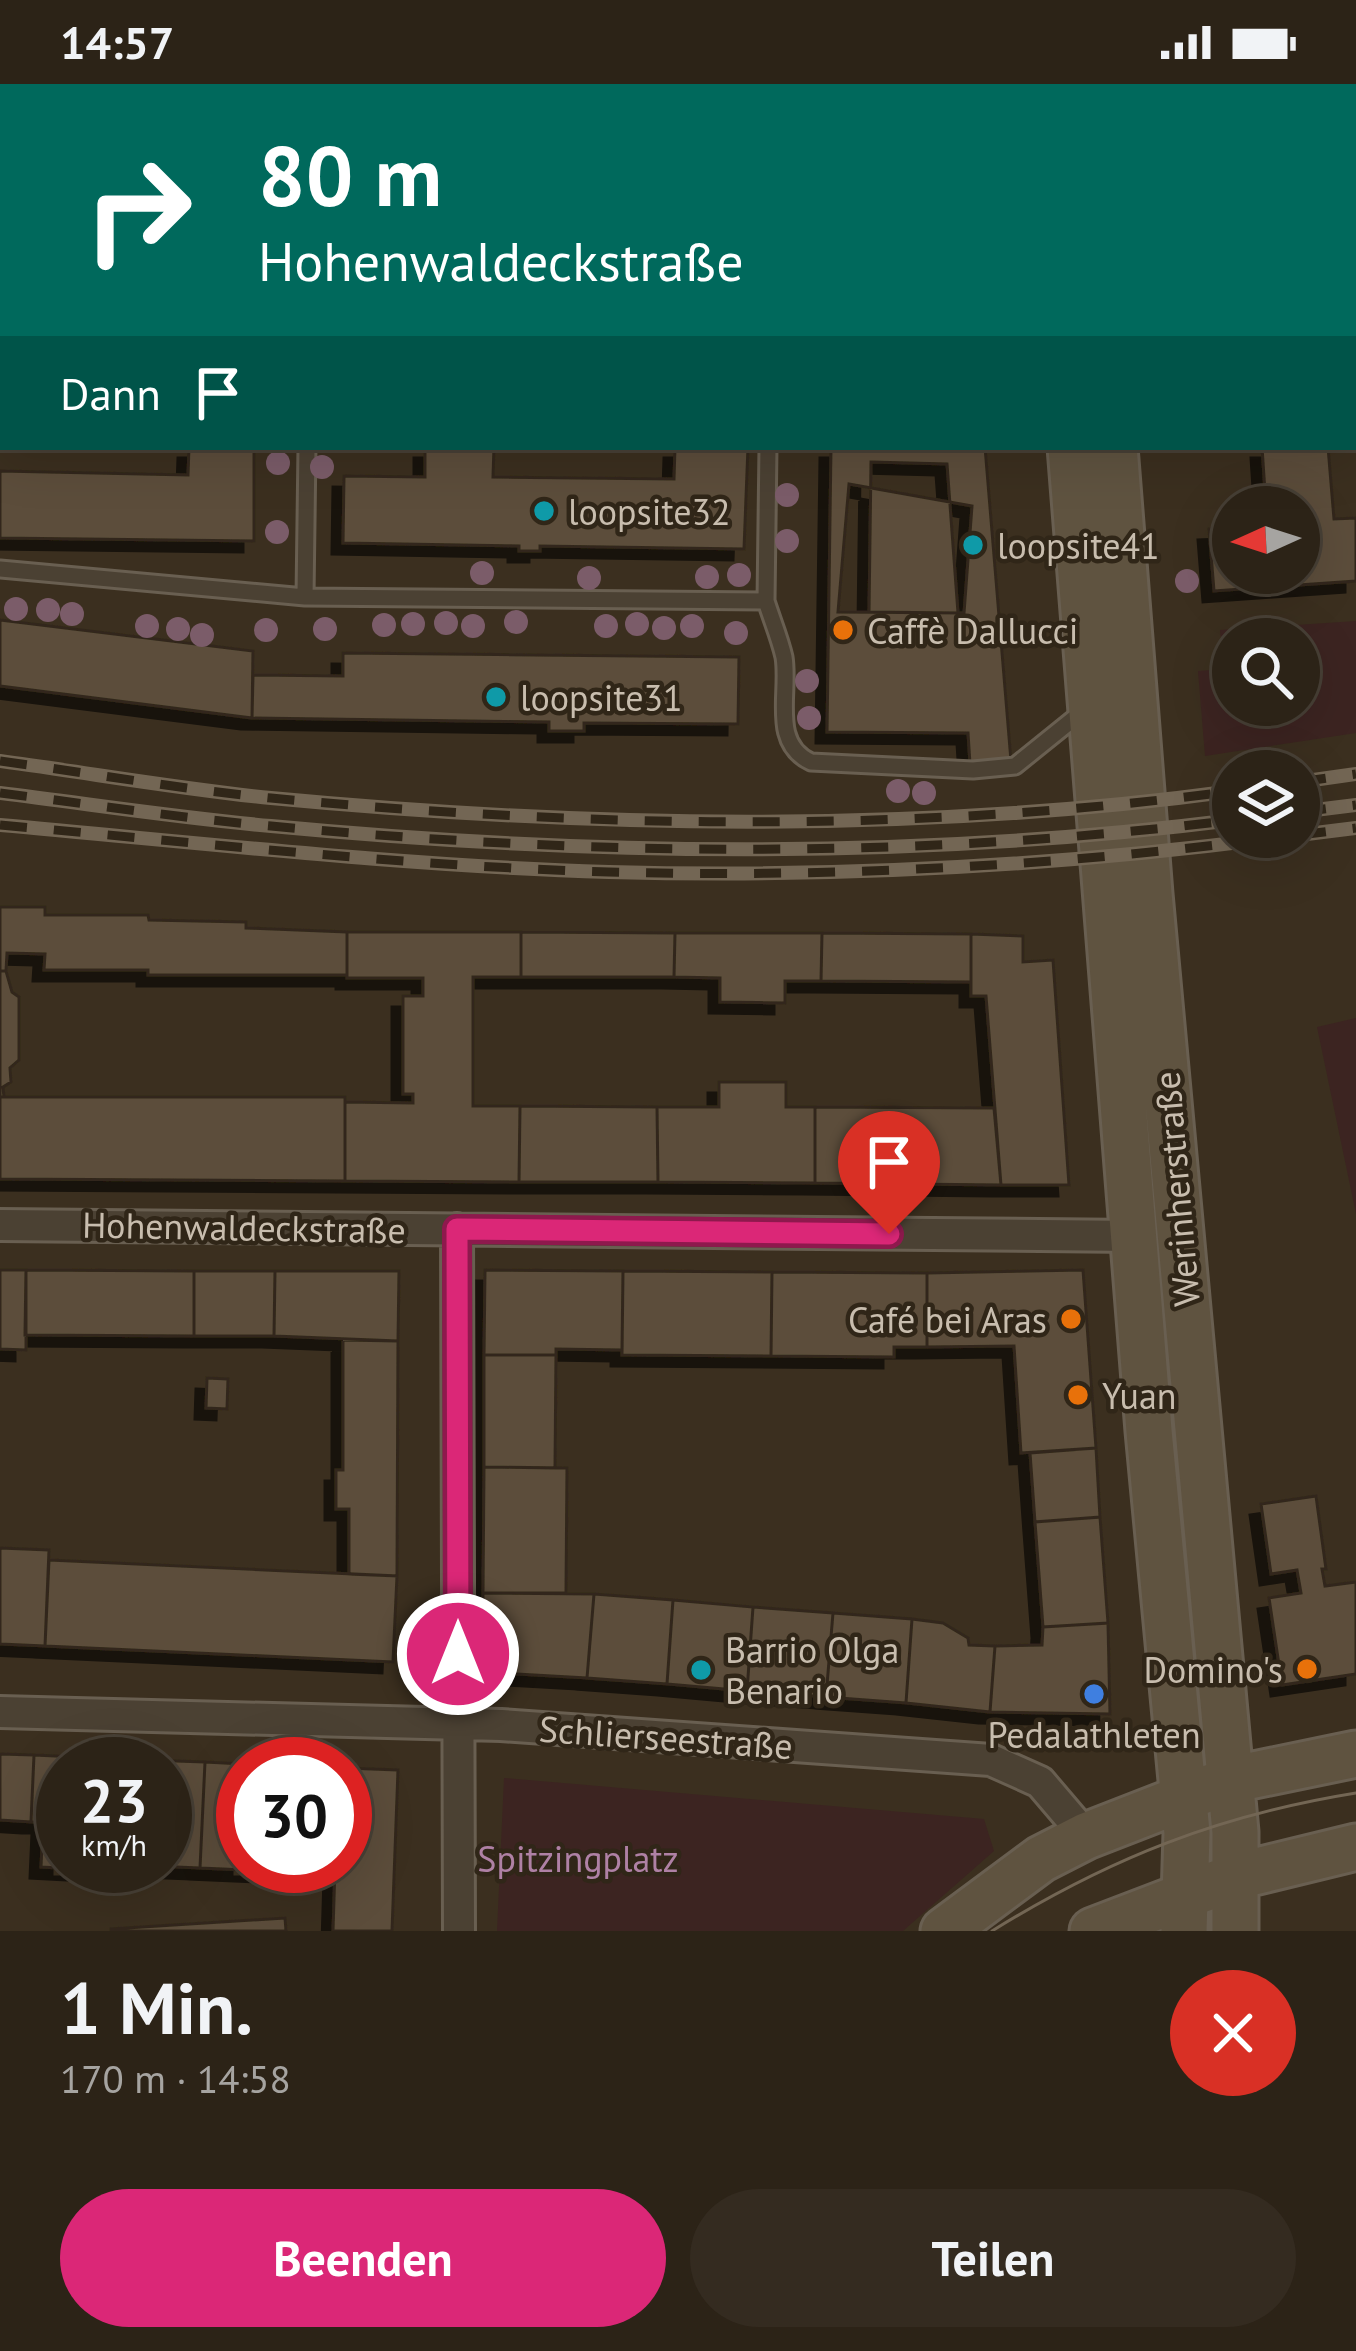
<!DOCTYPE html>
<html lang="de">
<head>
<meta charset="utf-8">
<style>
	body { margin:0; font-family:"PT Sans",sans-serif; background:#342b20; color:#f1f3f6; height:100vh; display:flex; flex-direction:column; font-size:45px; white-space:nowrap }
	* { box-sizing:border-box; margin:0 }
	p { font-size:39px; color:#a6a4a1 }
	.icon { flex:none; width:66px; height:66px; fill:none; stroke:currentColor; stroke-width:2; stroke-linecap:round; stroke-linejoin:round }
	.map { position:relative; height:1847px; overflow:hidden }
	.side { display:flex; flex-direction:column; background:#2c2317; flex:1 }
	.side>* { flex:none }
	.hud { position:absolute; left:0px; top:0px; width:1356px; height:366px; box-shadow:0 12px 48px #0002,0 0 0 3px #484036; background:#00695c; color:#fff; overflow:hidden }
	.needle { width:78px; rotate:267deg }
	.fabs { position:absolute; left:1212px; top:402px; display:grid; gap:24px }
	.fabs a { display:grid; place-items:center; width:108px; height:108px; border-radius:50%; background:#2c2317; box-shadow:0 12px 48px #0002,0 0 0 3px #484036; font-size:60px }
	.speed { position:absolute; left:36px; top:1653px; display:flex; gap:24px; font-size:60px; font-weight:700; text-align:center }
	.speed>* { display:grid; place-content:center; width:156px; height:156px; border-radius:50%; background:#2c2317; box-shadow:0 12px 48px #0002,0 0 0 3px #484036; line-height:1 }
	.speed small { font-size:30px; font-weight:400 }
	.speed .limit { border:18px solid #d22; background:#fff; color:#111 }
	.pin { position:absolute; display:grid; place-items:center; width:102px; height:102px; color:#fff; margin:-123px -51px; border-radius:50% 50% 50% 0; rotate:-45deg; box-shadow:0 0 12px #0007 }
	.pin .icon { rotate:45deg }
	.me { position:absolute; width:132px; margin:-66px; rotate:0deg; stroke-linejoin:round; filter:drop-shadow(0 0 9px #0008) }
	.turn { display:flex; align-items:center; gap:42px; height:252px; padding:0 60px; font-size:54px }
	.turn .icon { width:156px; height:156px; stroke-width:2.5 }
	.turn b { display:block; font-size:84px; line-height:102px }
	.then { display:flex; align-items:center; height:114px; padding:0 60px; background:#0003; gap:24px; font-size:45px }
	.round { display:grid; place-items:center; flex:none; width:126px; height:126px; border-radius:63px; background:#342b20 }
	.summary { display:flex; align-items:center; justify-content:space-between; height:204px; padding:0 60px }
	h1 { font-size:72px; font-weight:700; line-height:90px }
	.cta { display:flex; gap:24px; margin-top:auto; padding:24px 60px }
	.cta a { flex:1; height:138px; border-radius:72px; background:#db2777; color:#fff; font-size:48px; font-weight:700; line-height:138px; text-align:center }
	.cta a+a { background:#342b20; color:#f1f3f6 }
	.status { display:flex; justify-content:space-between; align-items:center; height:84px; padding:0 60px; background:#2c2317; direction:ltr }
	.status svg { height:33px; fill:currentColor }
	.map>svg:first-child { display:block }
</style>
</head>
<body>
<div class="status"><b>14:57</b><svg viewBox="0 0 49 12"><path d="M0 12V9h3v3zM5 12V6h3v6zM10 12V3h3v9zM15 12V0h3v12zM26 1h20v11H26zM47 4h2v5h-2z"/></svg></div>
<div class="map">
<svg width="1356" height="1847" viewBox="0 0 1356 1847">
	<defs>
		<filter id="shadow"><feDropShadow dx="-11" dy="11" stdDeviation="0" flood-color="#0009"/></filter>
	</defs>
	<rect width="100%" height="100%" fill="#3b2f1f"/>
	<!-- green -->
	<path fill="#3c2421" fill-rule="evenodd" d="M1356 537V649L1205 672 1198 587 1224 585 1220 546ZM1233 555H1299V621H1233Z
		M1356 934V1130L1317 943Z
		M504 1694 984 1735 994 1767 903 1847H497Z"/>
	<!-- building -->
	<path fill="#5b4e3b" stroke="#32281a" stroke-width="3" fill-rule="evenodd" filter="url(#shadow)" d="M825 0H969L971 3H823Z
		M189 363H254V457L0 454V387L188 391Z
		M425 363H494L493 393 674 395 675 363H748L744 465 540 462V467H519V462L343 459 344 392 425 393Z
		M831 363H985L1011 677 970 680 968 649 827 648ZM871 378 947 380 958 529 869 528Z
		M1262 363H1328L1334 435 1356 434V497L1214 507 1209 445 1233 444V489H1299V423H1266Z
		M849 400 972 422 964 529 838 528Z
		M0 536 253 567 252 634 0 602Z
		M343 569 739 573 738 640 584 639V647H549V638L252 634 253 591 343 592Z
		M0 823H45V831H148L149 836 246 838V844L347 848V891H148V886H44L45 870 7 869 6 887H0Z
		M347 848H521V893H473V1022H520L519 1098 345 1097V1018L413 1019V1010H403V912H423V894H347Z
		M521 848 675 849 674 893H521Z
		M675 849H822L821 897H785V919L720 918V894L674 893Z
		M822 849 971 850V898L821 897Z
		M971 850 1023 852V878L1053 876 1069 1101H1001L986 912H971Z
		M0 887H6L12 908 19 913V976L10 984 11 998 3 1003 4 1013H0Z
		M719 998H786V1023H815V1099L658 1098 657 1023H719Z
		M0 1013H345V1097L0 1095Z
		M520 1022 657 1023 658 1098H519Z
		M815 1023 994 1024 1001 1101 815 1099Z
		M0 1186H26V1266L0 1265Z
		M26 1186 194 1187V1252L25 1251Z
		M485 1186 623 1187 622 1266 556 1265V1271H484Z
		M1083 1186 1096 1364 1021 1369 1014 1262 927 1263V1189Z
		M194 1187H275L274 1252H194Z
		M275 1187H399L398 1257 274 1252Z
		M623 1187 772 1188 771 1272 622 1271Z
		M772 1188 927 1189V1263H894V1273L771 1272Z
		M343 1256 398 1257 397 1492 349 1490V1425H336V1386H343Z
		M484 1271H556L555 1384 484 1383Z
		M207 1294 228 1295 227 1325 206 1324Z
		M1096 1364 1100 1433 1035 1438 1030 1369Z
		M484 1383 567 1384 566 1509H483Z
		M1316 1412 1326 1485H1322L1325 1502 1356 1498V1590L1282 1601 1269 1514 1301 1509 1297 1486 1271 1490 1261 1420Z
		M1100 1433 1108 1539 1043 1543 1035 1438Z
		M0 1464 49 1466 45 1562 0 1560Z
		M49 1476 397 1492 393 1578 45 1562Z
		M483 1509 594 1510 587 1594 482 1588Z
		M594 1510 673 1516 667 1600 587 1594Z
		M673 1516 753 1523 747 1607 667 1600Z
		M753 1523 833 1529 826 1613 747 1607Z
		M833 1529 912 1535 906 1619 826 1613Z
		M912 1535 943 1539 968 1554 969 1561 995 1562 990 1628 906 1619Z
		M1108 1539 1110 1630 990 1628 995 1562 1042 1561 1043 1543Z
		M0 1670 34 1671 31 1738 0 1736Z
		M34 1671 119 1675 118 1680H63V1782H95V1786L41 1783 43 1738H31Z
		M119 1675 205 1678 200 1784 152 1782H165V1680H118Z
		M205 1678 243 1680V1782H268V1787L200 1784Z
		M345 1684 398 1686 392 1847H333L335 1782H345Z
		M285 1834 286 1847H111V1845Z"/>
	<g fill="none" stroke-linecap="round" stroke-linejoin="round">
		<defs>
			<path id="lane" d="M312 3V0
				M772 3V0
				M0 485 305 513 766 517C772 536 780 555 784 573 790 609 770 659 811 678L973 686 1015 682 1082 628
				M305 513 307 363
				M766 517 768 363"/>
			<path id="street" d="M575 0 733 2
				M60 3V0
				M158 3V0
				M452 3V0
				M1305 3 1356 1
				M0 68H3
				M0 1141 1135 1152
				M457 1145 459 1847
				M0 1628 501 1641 991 1676 1040 1698 1086 1752"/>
			<path id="secondary" d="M1040 0V3
				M1086 0V3
				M1071 363 1149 1347 1187 1749 1184 1847
				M1114 363 1149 810 1235 1748V1847
				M944 1847 1041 1775 1086 1752 1230 1696 1356 1670
				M1093 1847 1237 1792 1356 1763"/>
		</defs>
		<!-- lane casing -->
		<use href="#lane" stroke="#695f51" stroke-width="21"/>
		<!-- street casing -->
		<use href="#street" stroke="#695f51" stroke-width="36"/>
		<!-- secondary casing -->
		<use href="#secondary" stroke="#695f51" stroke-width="51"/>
		<!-- lane -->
		<use href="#lane" stroke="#4b4133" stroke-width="15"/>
		<!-- street -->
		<use href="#street" stroke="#4b4133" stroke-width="30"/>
		<!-- secondary -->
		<use href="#secondary" stroke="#5f5340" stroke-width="45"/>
		<!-- tram -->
		<path stroke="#736654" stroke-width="3" d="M992 1847C1110 1774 1219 1731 1356 1709"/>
		<defs>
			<path id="rail" d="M0 677C90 689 180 705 271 714 589 744 916 750 1233 707
				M1299 698 1356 690
				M0 709C90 720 180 734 271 742 589 772 915 776 1233 736
				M1299 728 1356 721
				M0 741C203 759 405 782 609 788 834 794 1060 782 1282 753
				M1299 751 1356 744"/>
		</defs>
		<!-- rail casing -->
		<use href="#rail" stroke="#736654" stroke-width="14"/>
		<!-- rail -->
		<use href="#rail" stroke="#302618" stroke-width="9" stroke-dasharray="27" stroke-linecap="butt"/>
	</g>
	<!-- trees -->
	<g fill="#7b5c69">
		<circle cx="278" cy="379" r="12"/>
		<circle cx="322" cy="383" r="12"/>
		<circle cx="787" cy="411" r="12"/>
		<circle cx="277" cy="448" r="12"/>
		<circle cx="787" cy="457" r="12"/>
		<circle cx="482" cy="489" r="12"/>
		<circle cx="739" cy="491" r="12"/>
		<circle cx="707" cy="493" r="12"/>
		<circle cx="589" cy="494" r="12"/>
		<circle cx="1187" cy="497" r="12"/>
		<circle cx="16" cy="525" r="12"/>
		<circle cx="48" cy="526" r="12"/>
		<circle cx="72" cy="530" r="12"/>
		<circle cx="516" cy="538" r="12"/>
		<circle cx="446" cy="539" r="12"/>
		<circle cx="413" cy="540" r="12"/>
		<circle cx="637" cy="540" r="12"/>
		<circle cx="384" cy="541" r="12"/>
		<circle cx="147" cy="542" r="12"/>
		<circle cx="473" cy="542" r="12"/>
		<circle cx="606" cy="542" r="12"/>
		<circle cx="692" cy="542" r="12"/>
		<circle cx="664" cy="544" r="12"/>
		<circle cx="178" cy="545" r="12"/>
		<circle cx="325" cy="545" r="12"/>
		<circle cx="266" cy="546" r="12"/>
		<circle cx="736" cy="549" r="12"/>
		<circle cx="202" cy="551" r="12"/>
		<circle cx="807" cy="597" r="12"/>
		<circle cx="809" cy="634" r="12"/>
		<circle cx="898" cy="707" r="12"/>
		<circle cx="924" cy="709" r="12"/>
	</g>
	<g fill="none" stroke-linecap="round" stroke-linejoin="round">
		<defs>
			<path id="route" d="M458 1570 457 1145 889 1150"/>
		</defs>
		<!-- route casing -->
		<use href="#route" stroke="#8e194d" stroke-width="30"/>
		<!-- route -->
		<use href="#route" stroke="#db2777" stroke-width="21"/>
	</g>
	<!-- markers -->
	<g fill="#0f9aa8" stroke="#302618" stroke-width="4.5">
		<circle cx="544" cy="427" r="12"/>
		<circle cx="973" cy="461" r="12"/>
		<circle cx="496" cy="613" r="12"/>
		<circle cx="701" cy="1586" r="12"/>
	</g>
	<g fill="#e8710a" stroke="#302618" stroke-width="4.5">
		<circle cx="843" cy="546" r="12"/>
		<circle cx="1071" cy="1235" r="12"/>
		<circle cx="1078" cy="1311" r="12"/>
		<circle cx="1307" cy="1585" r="12"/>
	</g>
	<circle fill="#3f7fe0" stroke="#302618" stroke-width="4.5" cx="1094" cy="1610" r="12"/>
	<g text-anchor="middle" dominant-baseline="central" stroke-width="9" stroke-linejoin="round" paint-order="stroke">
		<!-- poi labels -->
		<g font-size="36" fill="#c8bdae" stroke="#302618" text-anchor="start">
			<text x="568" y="427">loopsite32</text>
			<text x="997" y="461">loopsite41</text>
			<text x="867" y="546">Caffè Dallucci</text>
			<text x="520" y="613">loopsite31</text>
			<text x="1047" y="1235" text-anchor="end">Café bei Aras</text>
			<text x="1102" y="1311">Yuan</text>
			<text x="725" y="1565">Barrio Olga<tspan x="725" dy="41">Benario</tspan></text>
			<text x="1283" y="1585" text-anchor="end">Domino's</text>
			<text x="1094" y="1650" text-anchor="middle">Pedalathleten</text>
		</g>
		<!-- street labels -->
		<g font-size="36" fill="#c8bdae" stroke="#302618">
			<text transform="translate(1176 1105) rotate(-95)">Werinherstraße</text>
			<text transform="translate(244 1143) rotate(1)">Hohenwaldeckstraße</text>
			<text transform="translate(666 1653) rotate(4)">Schlierseestraße</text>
		</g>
		<!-- park labels -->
		<g font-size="36" fill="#af81a5" stroke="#302618">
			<text x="578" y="1774">Spitzingplatz</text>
		</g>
	</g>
</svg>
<div class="fabs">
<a><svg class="needle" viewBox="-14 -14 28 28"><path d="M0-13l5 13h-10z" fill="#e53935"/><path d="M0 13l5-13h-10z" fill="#a6a4a1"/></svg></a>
<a><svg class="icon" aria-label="search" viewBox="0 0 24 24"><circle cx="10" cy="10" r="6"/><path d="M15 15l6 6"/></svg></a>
<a><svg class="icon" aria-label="layers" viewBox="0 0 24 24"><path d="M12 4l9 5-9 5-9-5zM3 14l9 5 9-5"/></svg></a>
</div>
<div class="speed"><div>23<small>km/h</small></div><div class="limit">30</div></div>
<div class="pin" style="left:889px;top:1150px;background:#d93025"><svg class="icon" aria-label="arrive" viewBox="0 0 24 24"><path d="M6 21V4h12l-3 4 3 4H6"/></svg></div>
<svg class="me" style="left:458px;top:1570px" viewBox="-20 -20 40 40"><circle r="17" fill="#db2777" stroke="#fff" stroke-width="3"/><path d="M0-11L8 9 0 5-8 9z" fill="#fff"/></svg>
<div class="hud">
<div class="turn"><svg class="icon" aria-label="right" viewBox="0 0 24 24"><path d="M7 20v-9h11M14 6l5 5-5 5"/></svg><div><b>80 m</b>Hohenwaldeckstraße</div></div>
<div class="then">Dann<svg class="icon" aria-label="arrive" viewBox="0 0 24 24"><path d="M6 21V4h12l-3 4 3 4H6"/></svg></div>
</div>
</div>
<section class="side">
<div class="summary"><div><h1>1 Min.</h1><p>170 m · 14:58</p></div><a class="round" style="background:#d93025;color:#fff"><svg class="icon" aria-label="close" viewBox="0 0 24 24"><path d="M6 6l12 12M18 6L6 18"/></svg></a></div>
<div class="cta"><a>Beenden</a><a>Teilen</a></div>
</section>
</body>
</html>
